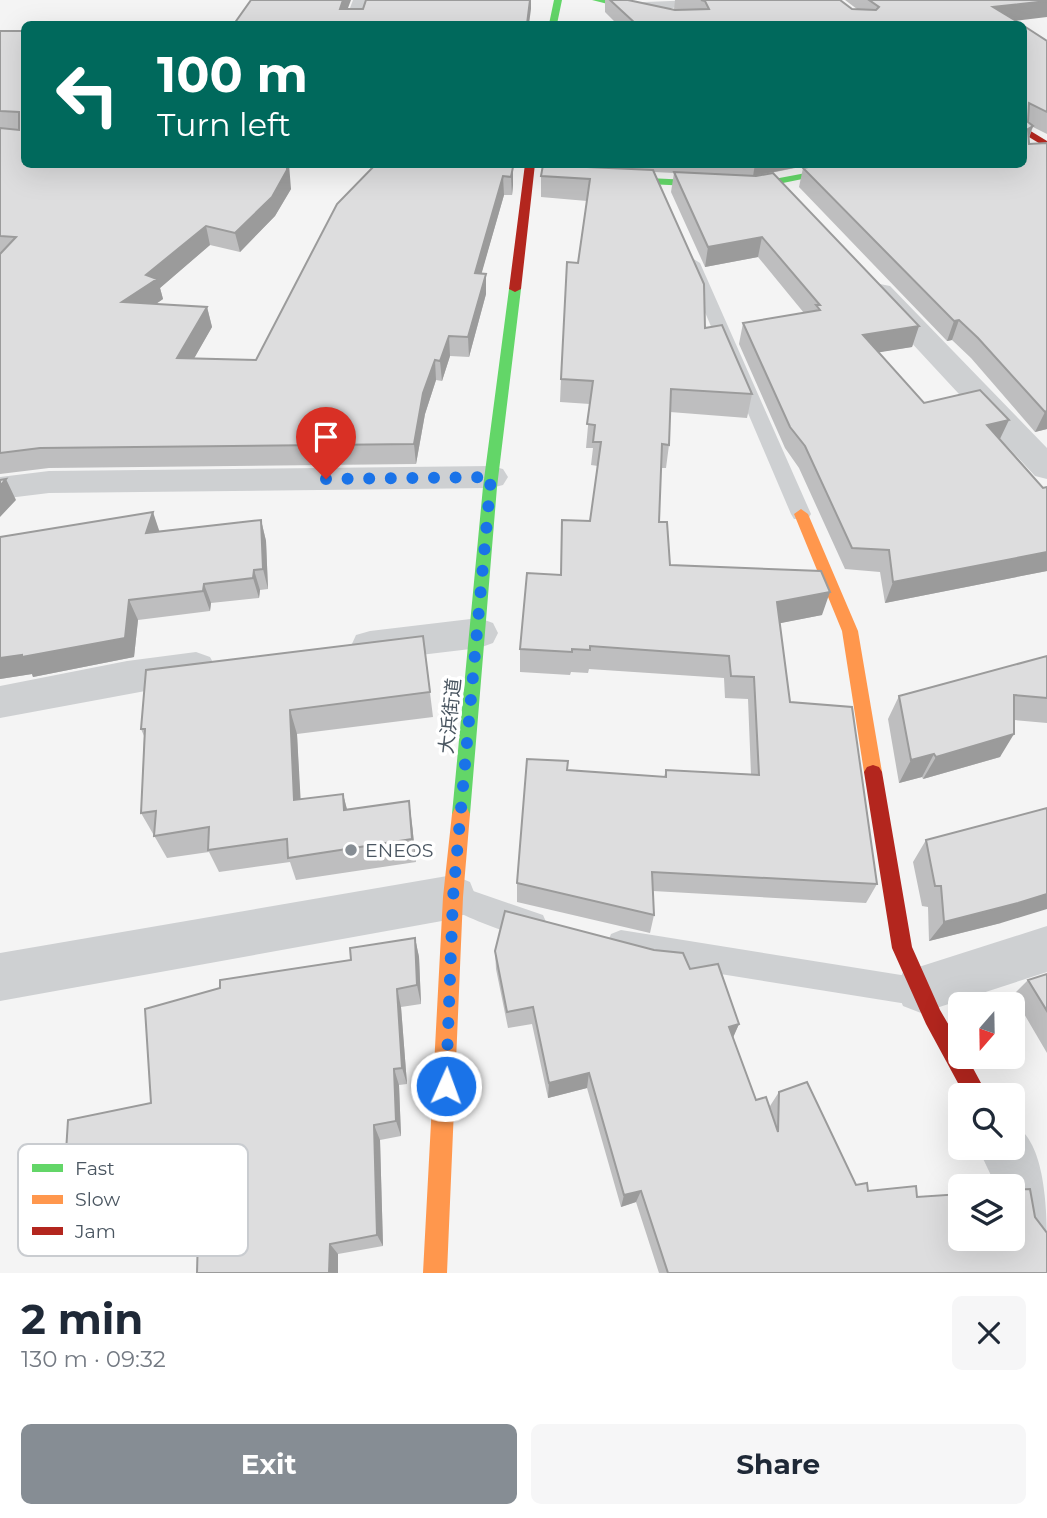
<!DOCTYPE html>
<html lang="en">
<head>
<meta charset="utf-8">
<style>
	body { margin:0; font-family:Montserrat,"Noto Sans JP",sans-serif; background:#f6f6f7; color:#1f2937; height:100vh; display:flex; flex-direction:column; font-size:26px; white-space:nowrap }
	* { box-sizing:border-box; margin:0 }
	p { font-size:23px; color:#747a83 }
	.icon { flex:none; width:38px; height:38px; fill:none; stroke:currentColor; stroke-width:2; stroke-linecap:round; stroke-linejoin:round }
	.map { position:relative; height:1273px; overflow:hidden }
	.details { display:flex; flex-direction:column; background:#fff; flex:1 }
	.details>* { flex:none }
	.top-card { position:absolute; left:21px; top:21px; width:1006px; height:147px; border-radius:10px; box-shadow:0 7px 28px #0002; background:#00695c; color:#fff; overflow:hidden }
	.needle { width:46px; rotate:200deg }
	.buttons { position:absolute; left:948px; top:992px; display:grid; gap:14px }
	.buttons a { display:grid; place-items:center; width:77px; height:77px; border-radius:10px; background:#fff; box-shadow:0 7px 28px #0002; font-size:35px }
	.pin { position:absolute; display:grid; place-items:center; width:60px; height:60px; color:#fff; margin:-72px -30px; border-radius:50% 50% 50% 0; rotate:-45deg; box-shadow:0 0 7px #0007 }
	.pin .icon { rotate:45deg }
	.me { position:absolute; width:77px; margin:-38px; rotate:2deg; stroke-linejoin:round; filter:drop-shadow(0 0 5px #0008) }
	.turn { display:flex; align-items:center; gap:24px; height:147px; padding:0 21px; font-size:32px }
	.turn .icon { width:91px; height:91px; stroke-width:2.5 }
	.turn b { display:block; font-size:49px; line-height:60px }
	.round { display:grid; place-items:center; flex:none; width:74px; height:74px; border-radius:10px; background:#f6f6f7 }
	.overview { display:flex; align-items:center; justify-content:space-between; height:119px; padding:0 21px }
	h1 { font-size:42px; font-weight:700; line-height:52px }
	.primary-button { display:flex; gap:14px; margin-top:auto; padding:14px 21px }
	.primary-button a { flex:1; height:80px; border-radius:10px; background:#868d94; color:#fff; font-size:28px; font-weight:700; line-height:80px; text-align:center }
	.primary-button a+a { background:#f6f6f7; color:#1f2937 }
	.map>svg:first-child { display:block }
</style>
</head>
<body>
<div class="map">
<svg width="1047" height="1273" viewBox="0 0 1047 1273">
	<rect width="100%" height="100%" fill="#f4f4f4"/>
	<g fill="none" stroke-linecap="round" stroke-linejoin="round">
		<!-- lane -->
		<path fill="#ced0d2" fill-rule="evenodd" d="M692 258 700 263 811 514 808 519H794L791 514 684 263Z
			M453 884 543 915 547 924 543 933C518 943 468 916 443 906L439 897 443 888Z
			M621 930 901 975H921L931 979 936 989 931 999 921 1003H901L621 958 611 954 607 944 611 934Z"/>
		<!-- street -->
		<path fill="#ced0d2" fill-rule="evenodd" d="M353 0H371L363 24H344Z
			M696 0C689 9 624 16 617 7L619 3Z
			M880 284 890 286 1047 448V479L1035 476 870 298 866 292 870 286Z
			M491 466 503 469 508 477 503 485 491 488 49 493 0 499V477L49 471Z
			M479 618 493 623 498 633 493 643 479 648 370 661 356 657 351 646 356 635 370 631Z
			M196 652 210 657 216 668 210 679 0 718V686L127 661Z
			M453 875 470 882 476 897 470 912 453 919 0 1001V953Z
			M1047 926V972L921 1013 903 1006 896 989 903 972Z
			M1013 1124C1047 1142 1047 1214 1047 1253 1013 1238 1013 1220 1013 1186H996L978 1148H1013Z"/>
		<!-- fast -->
		<path fill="#63d668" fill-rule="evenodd" d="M554 0H562L557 24H549Z
			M592 0H605L699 24H687Z
			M854 164H876L753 189 606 182 601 179 606 176 753 183Z
			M515 286 521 289 497 487 470 814 467 820 461 822 455 820 452 814 483 487 509 289Z"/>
		<!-- slow -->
		<path fill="#ff974d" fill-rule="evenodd" d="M801 509 808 514 858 631 882 772 879 777 873 779 867 777 864 772 842 631 794 514Z
			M461 806 467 808 470 814 463 897 447 1273H423L443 897 452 814 455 808Z"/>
		<!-- jam -->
		<path fill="#b3261e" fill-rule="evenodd" d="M1024 127 1047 141V148L1024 134Z
			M525 164H535L521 289 515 292 509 289Z
			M873 765 879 767 882 772 912 947 940 1010 961 1046V1057H967L988 1096H965L926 1024 892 948 864 772 867 767Z"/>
	</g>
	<!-- wall -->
	<path fill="#bebebf" d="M605 0H628L674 10 675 0H840L852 9H857L845 0H1047L1015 21 1021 24H617L605 12Z
		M1024 26 1047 41V134L1033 127 1029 138 1047 429 1035 432 971 358 952 340 947 341 799 187 803 168 1024 164Z
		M0 31 291 189 275 216 240 252 210 245 160 288 163 299 156 304 207 307 212 327 194 358 256 360 513 167V185L512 195H504L481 274 486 294 469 357 450 356 442 381 436 380 425 414 416 464 49 468 0 474Z
		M543 164H815L756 176 919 326 912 347 878 352 924 403 1000 439 1043 488 1047 487V571L885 603 880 572 845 569 799 468 785 448 739 344 743 323 804 313 758 257 705 267 671 192 674 173 654 172 705 328 752 394 747 418 670 412 669 445 666 468H661L659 522 670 565 822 615 780 623 790 702 877 884 866 903 653 891 654 915 650 933 517 902V883L567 770 664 777 666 770 751 774 748 699 725 698 724 678 589 669 588 673 571 672 570 675 520 672V649L561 575 562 520 590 521 598 466 591 465 593 448H586L590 404 560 402 561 379 587 201 541 197V176Z
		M261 520 266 541 268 589 260 590 259 598 211 603 210 611 138 620 134 657 33 677 32 674 0 679V537L160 531Z
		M423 636 433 717 297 734 300 800 343 794 347 810 412 824 416 862 296 880 290 862 219 872 209 852 167 858 141 813 144 736 141 729Z
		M1047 656V723L1014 720 1000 757 923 779 922 777 899 783 888 719 899 696Z
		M926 840 1001 923 929 941 928 907 922 906 913 862Z
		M415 938 419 957 421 1004 401 1007 407 1084 399 1085 401 1136 380 1140 383 1246 338 1254V1273H197L200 1177 170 1187 155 1165 83 1181 65 1168 151 1103 351 960Z
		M495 951 690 969 739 1024 733 1037 756 1100 770 1106 779 1092 856 1185 868 1191 917 1197 1035 1217 1047 1273H659L636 1202 621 1207 587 1088 548 1098 532 1024 508 1028 496 969Z
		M1047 974V1053L1013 995 1028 980Z"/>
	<!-- shaded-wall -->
	<path fill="#9b9b9b" d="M343 0H351L342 24 340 9Z
		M530 0H531V9L529 24H527Z
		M1047 1V17L988 24 993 7Z
		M1033 126 1026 144 1028 129Z
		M287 164H289L291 189 275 216 240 252 235 233Z
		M755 164H814L753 176Z
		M513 167V185L512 195 511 177Z
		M503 176 504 195 476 293 475 273Z
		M206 226 210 245 160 288 163 299 129 322 122 302 146 275Z
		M762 237 758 257 705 267 708 247Z
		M486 274V294L469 357 468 337Z
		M207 307 212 327 183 378 177 358Z
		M959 320 952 340 947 341 954 321Z
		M919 326 912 347 857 356 863 335Z
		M449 336 450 356 442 381 440 361Z
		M435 360 436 380 425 414 416 464 414 444 423 393Z
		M1047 411V429L1035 432 1045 412Z
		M1009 420 999 441 987 425Z
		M6 479 16 500 0 517V486Z
		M153 512 160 533H146Z
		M261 520 266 541 268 589 263 569Z
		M1047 552V571L885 603 893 582Z
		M254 570 260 590 259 598 253 578Z
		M204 584 211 603 210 611 203 591Z
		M830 592 822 615 771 625 777 602Z
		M129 600 138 620 134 657 33 677 32 674 0 679V658Z
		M290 710 297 734 302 824 294 800Z
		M1014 734 1000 757 923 779 936 757Z
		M934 754 922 777 899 783 911 760Z
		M343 794 349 817 344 810Z
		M409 801 412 824 416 862 412 839Z
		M1047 894V909L1001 923 929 941 944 922Z
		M415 938 419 957 421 1004 417 985Z
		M397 989 401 1007 407 1084 402 1068Z
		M739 1024 732 1040 729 1027Z
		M394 1069 399 1085 401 1136 396 1121Z
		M589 1073 587 1088 548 1098 549 1083Z
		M374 1125 380 1140 383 1246 377 1235Z
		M154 1148 168 1162 83 1181 65 1168Z
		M200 1160 213 1173 170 1187 155 1174Z
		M641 1191 636 1202 621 1207 624 1195Z
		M330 1244 338 1254V1273H329Z"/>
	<!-- building -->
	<path fill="#ddddde" stroke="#9b9b9b" stroke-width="2" d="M251 0H343L340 9H363L366 0H530L527 24H234Z
		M610 0H628L675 10 709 9 705 1 701 0H840L852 9 876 10 879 7 869 0H1047V1L993 7 1021 24H636Z
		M1024 26 1047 41V112L1029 103 1028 122 1033 126 1028 129 1029 144 1047 143V411L1045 412 978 338 959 320 954 321 803 168 824 164H1024Z
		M0 31H24V164H287V170L272 197 235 233 206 226 146 275 157 279 122 302 207 307 177 358 256 360 337 204 376 164H466L513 167 511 177 503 176 475 273 486 274 468 337 449 336 440 361 435 360 423 393 414 444 40 448 0 453V254L16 237 0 236V128L19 130V112L0 111Z
		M543 165 653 170 704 284 705 328 722 325 752 394 671 389 669 445 662 444 659 522H667L670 565 821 571 830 592 777 602 790 702 852 707 877 884 652 872 654 915 517 883 527 759 568 761 567 770 666 777V770L759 775 754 677 731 676 729 656 590 646V650L572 649V652L520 649 527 573 561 575 562 520 590 521 601 442H593L595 425 587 424 593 381 561 379 567 262 578 263 590 179 541 176Z
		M674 172 756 176 773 173 919 326 863 335 924 403 980 390 1009 420 987 425 1043 488 1047 487V552L893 582 889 550 852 548 805 446 790 427 743 323 820 310 816 305H820L762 237 708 247Z
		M6 479 0 486V480Z
		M153 512 146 533 261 520 263 569 254 570 253 578 204 584 203 591 129 600 125 638 22 657V655L0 658V537Z
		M423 636 430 692 290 710 294 800 343 794 344 810 409 801 412 839 288 858 287 839 208 850 209 827 154 836 156 811 141 813 145 729H141L146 670Z
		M1047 656V698L1014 695V734L936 757 934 754 911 760 899 696Z
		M1047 808V894L1018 903 944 922 941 886H935L926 840Z
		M505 911 654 950 683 953 690 969 718 964 739 1024 729 1027 756 1100 766 1097 778 1132 779 1092 807 1082 856 1185 867 1183 868 1191 916 1186 917 1197 961 1194V1239H1013V1190L1030 1189 1035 1217 1047 1233V1273H668L641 1191 624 1195 589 1073 549 1083 533 1007 507 1012 495 951Z
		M415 938 417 985 397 989 402 1068 394 1069 396 1121 374 1125 377 1235 330 1244 329 1273H197L200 1160 155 1174 154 1148 65 1168 68 1120 151 1103 145 1009 220 988V980L351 960 350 948Z
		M1047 974V1011L1028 980Z"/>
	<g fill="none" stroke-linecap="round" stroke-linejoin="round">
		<!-- route -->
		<path stroke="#1a73e8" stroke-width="12" stroke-dasharray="0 21.6" d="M326 479 491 477 453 897 446 1086"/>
	</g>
	<!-- markers -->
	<circle fill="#868d94" stroke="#fff" stroke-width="2.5" cx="351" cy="850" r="7"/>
	<g text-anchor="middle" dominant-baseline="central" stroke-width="7" stroke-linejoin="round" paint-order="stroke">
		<!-- street labels -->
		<g font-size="19" fill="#4a5661" stroke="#fff">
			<text transform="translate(450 716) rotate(-84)">大浜街道</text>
		</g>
		<!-- poi labels -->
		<g font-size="19" fill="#4a5661" stroke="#fff" text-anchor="start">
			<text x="365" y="850">ENEOS</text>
		</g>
	</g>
	<!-- legend -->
	<rect x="18" y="1144" width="230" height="112" rx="10" fill="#fff" stroke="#c9ccd0" stroke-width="2"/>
	<rect x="32" y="1164" width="31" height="8" fill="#63d668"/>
	<rect x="32" y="1195" width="31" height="9" fill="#ff974d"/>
	<rect x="32" y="1227" width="31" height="8" fill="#b3261e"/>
	<g font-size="19" fill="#4a5661">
		<text x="75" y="1175">Fast</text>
		<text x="75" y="1206">Slow</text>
		<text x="75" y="1238">Jam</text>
	</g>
</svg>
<div class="buttons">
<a><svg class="needle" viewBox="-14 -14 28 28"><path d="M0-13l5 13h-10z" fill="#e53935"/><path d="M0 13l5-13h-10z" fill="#747a83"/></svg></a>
<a><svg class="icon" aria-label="search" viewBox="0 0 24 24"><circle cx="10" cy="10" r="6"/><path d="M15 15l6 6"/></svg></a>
<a><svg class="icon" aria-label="layers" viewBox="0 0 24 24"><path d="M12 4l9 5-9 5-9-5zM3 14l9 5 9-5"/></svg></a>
</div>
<div class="pin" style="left:326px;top:479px;background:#d93025"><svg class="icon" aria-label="arrive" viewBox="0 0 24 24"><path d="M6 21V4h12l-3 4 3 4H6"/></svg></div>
<svg class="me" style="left:446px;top:1086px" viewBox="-20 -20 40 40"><circle r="17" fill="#1a73e8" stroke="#fff" stroke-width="3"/><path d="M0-11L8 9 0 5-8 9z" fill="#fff"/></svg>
<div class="top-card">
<div class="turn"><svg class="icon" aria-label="left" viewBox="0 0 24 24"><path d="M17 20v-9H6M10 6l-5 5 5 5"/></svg><div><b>100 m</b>Turn left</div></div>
</div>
</div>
<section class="details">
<div class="overview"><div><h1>2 min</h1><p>130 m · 09:32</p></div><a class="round"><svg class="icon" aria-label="close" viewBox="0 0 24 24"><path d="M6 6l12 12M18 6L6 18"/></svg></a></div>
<div class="primary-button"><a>Exit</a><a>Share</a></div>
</section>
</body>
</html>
